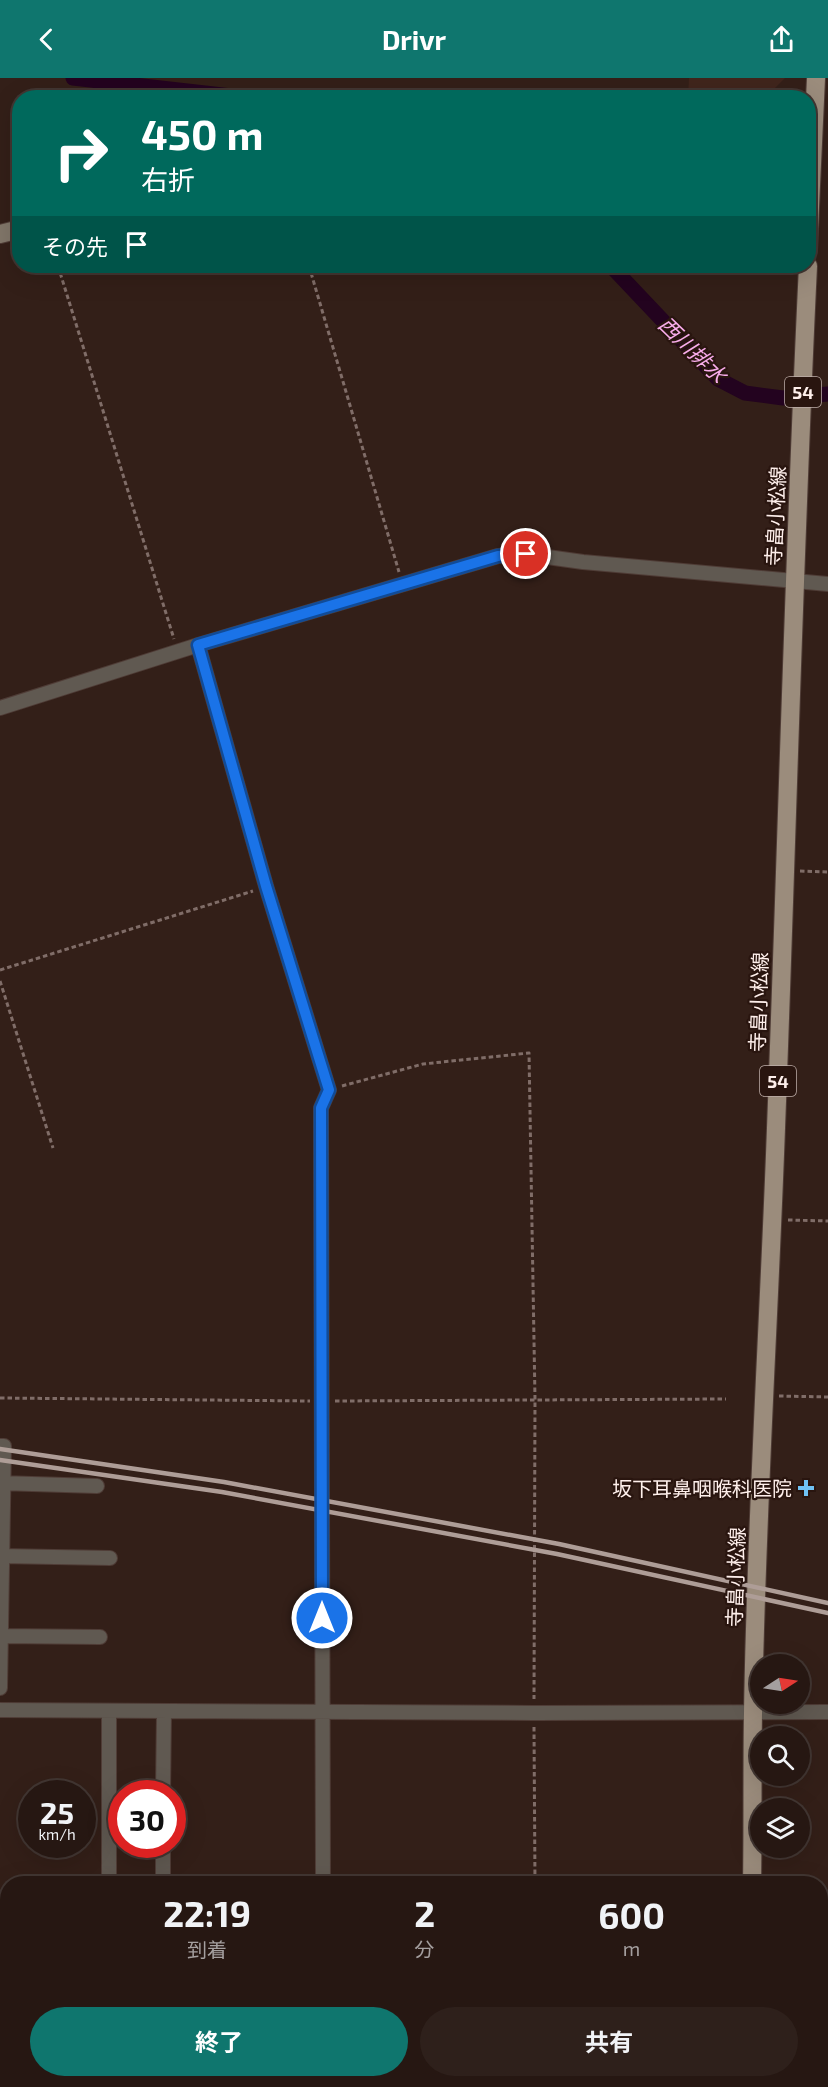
<!DOCTYPE html>
<html lang="ja">
<head>
<meta charset="utf-8">
<style>
	body { margin:0; font-family:"Exo 2","Noto Sans JP",sans-serif; background:#2e201b; color:#f1f3f6; height:100vh; display:flex; flex-direction:column; font-size:22px; white-space:nowrap }
	* { box-sizing:border-box; margin:0 }
	p { font-size:20px; color:#a49f9f }
	.icon { flex:none; width:33px; height:33px; fill:none; stroke:currentColor; stroke-width:2; stroke-linecap:round; stroke-linejoin:round }
	.map { position:relative; flex:1; overflow:hidden }
	.details { position:absolute; left:0px; top:1798px; width:828px; height:212px; display:flex; flex-direction:column; background:#261712; border-radius:24px 24px 0 0; box-shadow:0 6px 24px #0002,0 0 0 2px #423632 }
	.details>* { flex:none }
	.banner { position:absolute; left:12px; top:12px; width:804px; height:183px; border-radius:24px; box-shadow:0 6px 24px #0002,0 0 0 2px #423632; background:#00695c; color:#fff; overflow:hidden }
	.needle { width:39px; rotate:78deg }
	.controls { position:absolute; left:750px; top:1576px; display:grid; gap:12px }
	.controls a { display:grid; place-items:center; width:60px; height:60px; border-radius:50%; background:#261712; box-shadow:0 6px 24px #0002,0 0 0 2px #423632; font-size:30px }
	.speed { position:absolute; left:18px; top:1702px; display:flex; gap:12px; font-size:30px; font-weight:700; text-align:center }
	.speed>* { display:grid; place-content:center; width:78px; height:78px; border-radius:50%; background:#261712; box-shadow:0 6px 24px #0002,0 0 0 2px #423632; line-height:1 }
	.speed small { font-size:15px; font-weight:400 }
	.speed .limit { border:9px solid #d22; background:#fff; color:#111 }
	.pin { position:absolute; display:grid; place-items:center; width:51px; height:51px; color:#fff; margin:-26px; border:3px solid #fff; border-radius:50%; box-shadow:0 2px 6px #0007 }
	.me { position:absolute; width:66px; margin:-33px; rotate:0deg; stroke-linejoin:round; filter:drop-shadow(0 0 4px #0008) }
	.turn { display:flex; align-items:center; gap:21px; height:126px; padding:0 30px; font-size:27px }
	.turn .icon { width:78px; height:78px; stroke-width:2.5 }
	.turn b { display:block; font-size:42px; line-height:51px }
	.then { display:flex; align-items:center; height:57px; padding:0 30px; background:#0003; gap:12px; font-size:22px }
	.eta { display:flex; justify-content:space-evenly; align-items:center; height:102px; text-align:center }
	.eta b { font-size:36px; font-weight:700; line-height:42px }
	.action { display:flex; gap:12px; margin-top:auto; padding:12px 30px }
	.action a { flex:1; height:69px; border-radius:36px; background:#0f766e; color:#fff; font-size:24px; font-weight:700; line-height:69px; text-align:center }
	.action a+a { background:#2e201b; color:#f1f3f6 }
	header { display:flex; justify-content:space-between; align-items:center; height:78px; padding:0 30px; background:#0f766e; color:#fff; font-size:27px; font-weight:700 }
	.map>svg:first-child { display:block }
</style>
</head>
<body>
<header><svg class="icon" aria-label="back" viewBox="0 0 24 24"><path d="M15 5l-7 7 7 7"/></svg>Drivr<svg class="icon" aria-label="share" viewBox="0 0 24 24"><path d="M12 15V3M7 8l5-5 5 5M5 13v7h14v-7"/></svg></header>
<div class="map">
<svg width="828" height="2009" viewBox="0 0 828 2009">
	<rect width="100%" height="100%" fill="#331f18"/>
	<!-- built -->
	<path fill="#40251c" d="M689 0H785L770 15 688 19Z"/>
	<g fill="none" stroke-linecap="round" stroke-linejoin="round">
		<!-- canal -->
		<path stroke="#23031f" stroke-width="15" d="M73 0 249 20
			M611 188 718 301 745 315 783 320 828 316"/>
		<defs>
			<path id="street" d="M198 567 266 808 329 1012 321 1030 323 1806
				M0 630 198 567 498 478 526 476 583 484 828 506
				M0 1368H4L0 1610
				M0 1405 97 1408
				M0 1478 110 1480
				M0 1558 100 1559
				M0 1632 534 1635 828 1634
				M163 1716 164 1634
				M109 1806V1634
				M163 1806V1767
				M324 2002V2009
				M781 2002V2009
				M108 2009V2002
				M730 2009V2002"/>
			<path id="secondary" d="M0 156 20 151
				M0 1970 8 1977
				M40 2002 49 2009"/>
			<path id="primary" d="M808 172 816 0
				M752 1806C753 1749 752 1692 753 1635 756 1440 769 1245 776 1050 787 762 794 475 808 188
				M752 2002V2009"/>
		</defs>
		<!-- street casing -->
		<use href="#street" stroke="#4f3c36" stroke-width="16"/>
		<!-- secondary casing -->
		<use href="#secondary" stroke="#4f3c36" stroke-width="20"/>
		<!-- primary casing -->
		<use href="#primary" stroke="#4f3c36" stroke-width="20"/>
		<!-- path -->
		<path stroke="#806d68" stroke-width="3" stroke-dasharray="4.5 3" stroke-linecap="butt" d="M58 188 174 561
			M309 188 399 494
			M800 793 828 794
			M0 892 253 813
			M0 903 53 1070
			M342 1008 423 986 529 975 535 1321 534 1621
			M788 1142 828 1143
			M779 1318 828 1319
			M0 1320 310 1323
			M335 1323 726 1321
			M534 1649 535 1806
			M537 2002V2009"/>
		<!-- street -->
		<use href="#street" stroke="#605951" stroke-width="14"/>
		<!-- secondary -->
		<use href="#secondary" stroke="#817669" stroke-width="18"/>
		<!-- primary -->
		<use href="#primary" stroke="#9b8c7c" stroke-width="18"/>
		<!-- rail -->
		<path stroke="#ae9d97" stroke-width="4.5" d="M0 1371 224 1404 559 1466 828 1525
			M0 1382 222 1414 557 1476 828 1535"/>
	</g>
	<g fill="none" stroke-linecap="round" stroke-linejoin="round">
		<defs>
			<path id="route" d="M322 1540 321 1030 329 1012 266 808 198 567 498 478 526 476"/>
		</defs>
		<!-- route casing -->
		<use href="#route" stroke="#114b97" stroke-width="15"/>
		<!-- route -->
		<use href="#route" stroke="#1a73e8" stroke-width="10"/>
	</g>
	<!-- markers -->
	<path fill="#6fc2f4" stroke="#29150f" stroke-width="2" d="M803 1401h6v6h6v6h-6v6h-6v-6h-6v-6h6z"/>
	<g text-anchor="middle" dominant-baseline="central" stroke-width="4.5" stroke-linejoin="round" paint-order="stroke">
		<!-- shield labels -->
		<g fill="#29150f" stroke="#beaea9" stroke-width="1.5">
			<rect x="785" y="299" width="36" height="30" rx="4.5"/>
			<rect x="760" y="988" width="36" height="30" rx="4.5"/>
		</g>
		<g font-size="18" font-weight="bold" fill="#feefeb">
			<text x="803" y="314">54</text>
			<text x="778" y="1003">54</text>
		</g>
		<!-- street labels -->
		<g font-size="20" fill="#feefeb" stroke="#29150f">
			<text transform="translate(775 438) rotate(-87)">寺畠小松線</text>
			<text transform="translate(758 924) rotate(-88)">寺畠小松線</text>
			<text transform="translate(735 1499) rotate(-88)">寺畠小松線</text>
		</g>
		<!-- poi labels -->
		<g font-size="20" fill="#feefeb" stroke="#29150f" text-anchor="end">
			<text x="792" y="1410">坂下耳鼻咽喉科医院</text>
		</g>
		<!-- water labels -->
		<g font-size="21" font-style="italic" fill="#f8acea" stroke="#29150f">
			<text transform="translate(693 271) rotate(44)">西川排水</text>
		</g>
	</g>
</svg>
<div class="controls">
<a><svg class="needle" viewBox="-14 -14 28 28"><path d="M0-13l5 13h-10z" fill="#e53935"/><path d="M0 13l5-13h-10z" fill="#a49f9f"/></svg></a>
<a><svg class="icon" aria-label="search" viewBox="0 0 24 24"><circle cx="10" cy="10" r="6"/><path d="M15 15l6 6"/></svg></a>
<a><svg class="icon" aria-label="layers" viewBox="0 0 24 24"><path d="M12 4l9 5-9 5-9-5zM3 14l9 5 9-5"/></svg></a>
</div>
<div class="speed"><div>25<small>km/h</small></div><div class="limit">30</div></div>
<div class="pin" style="left:526px;top:476px;background:#d93025"><svg class="icon" aria-label="arrive" viewBox="0 0 24 24"><path d="M6 21V4h12l-3 4 3 4H6"/></svg></div>
<svg class="me" style="left:322px;top:1540px" viewBox="-20 -20 40 40"><circle r="17" fill="#1a73e8" stroke="#fff" stroke-width="3"/><path d="M0-11L8 9 0 5-8 9z" fill="#fff"/></svg>
<div class="banner">
<div class="turn"><svg class="icon" aria-label="right" viewBox="0 0 24 24"><path d="M7 20v-9h11M14 6l5 5-5 5"/></svg><div><b>450 m</b>右折</div></div>
<div class="then">その先<svg class="icon" aria-label="arrive" viewBox="0 0 24 24"><path d="M6 21V4h12l-3 4 3 4H6"/></svg></div>
</div>
<section class="details">
<div class="eta">
<div><b>22:19</b><p>到着</p></div>
<div><b>2</b><p>分</p></div>
<div><b>600</b><p>m</p></div>
</div>
<div class="action"><a>終了</a><a>共有</a></div>
</section>
</div>
</body>
</html>
